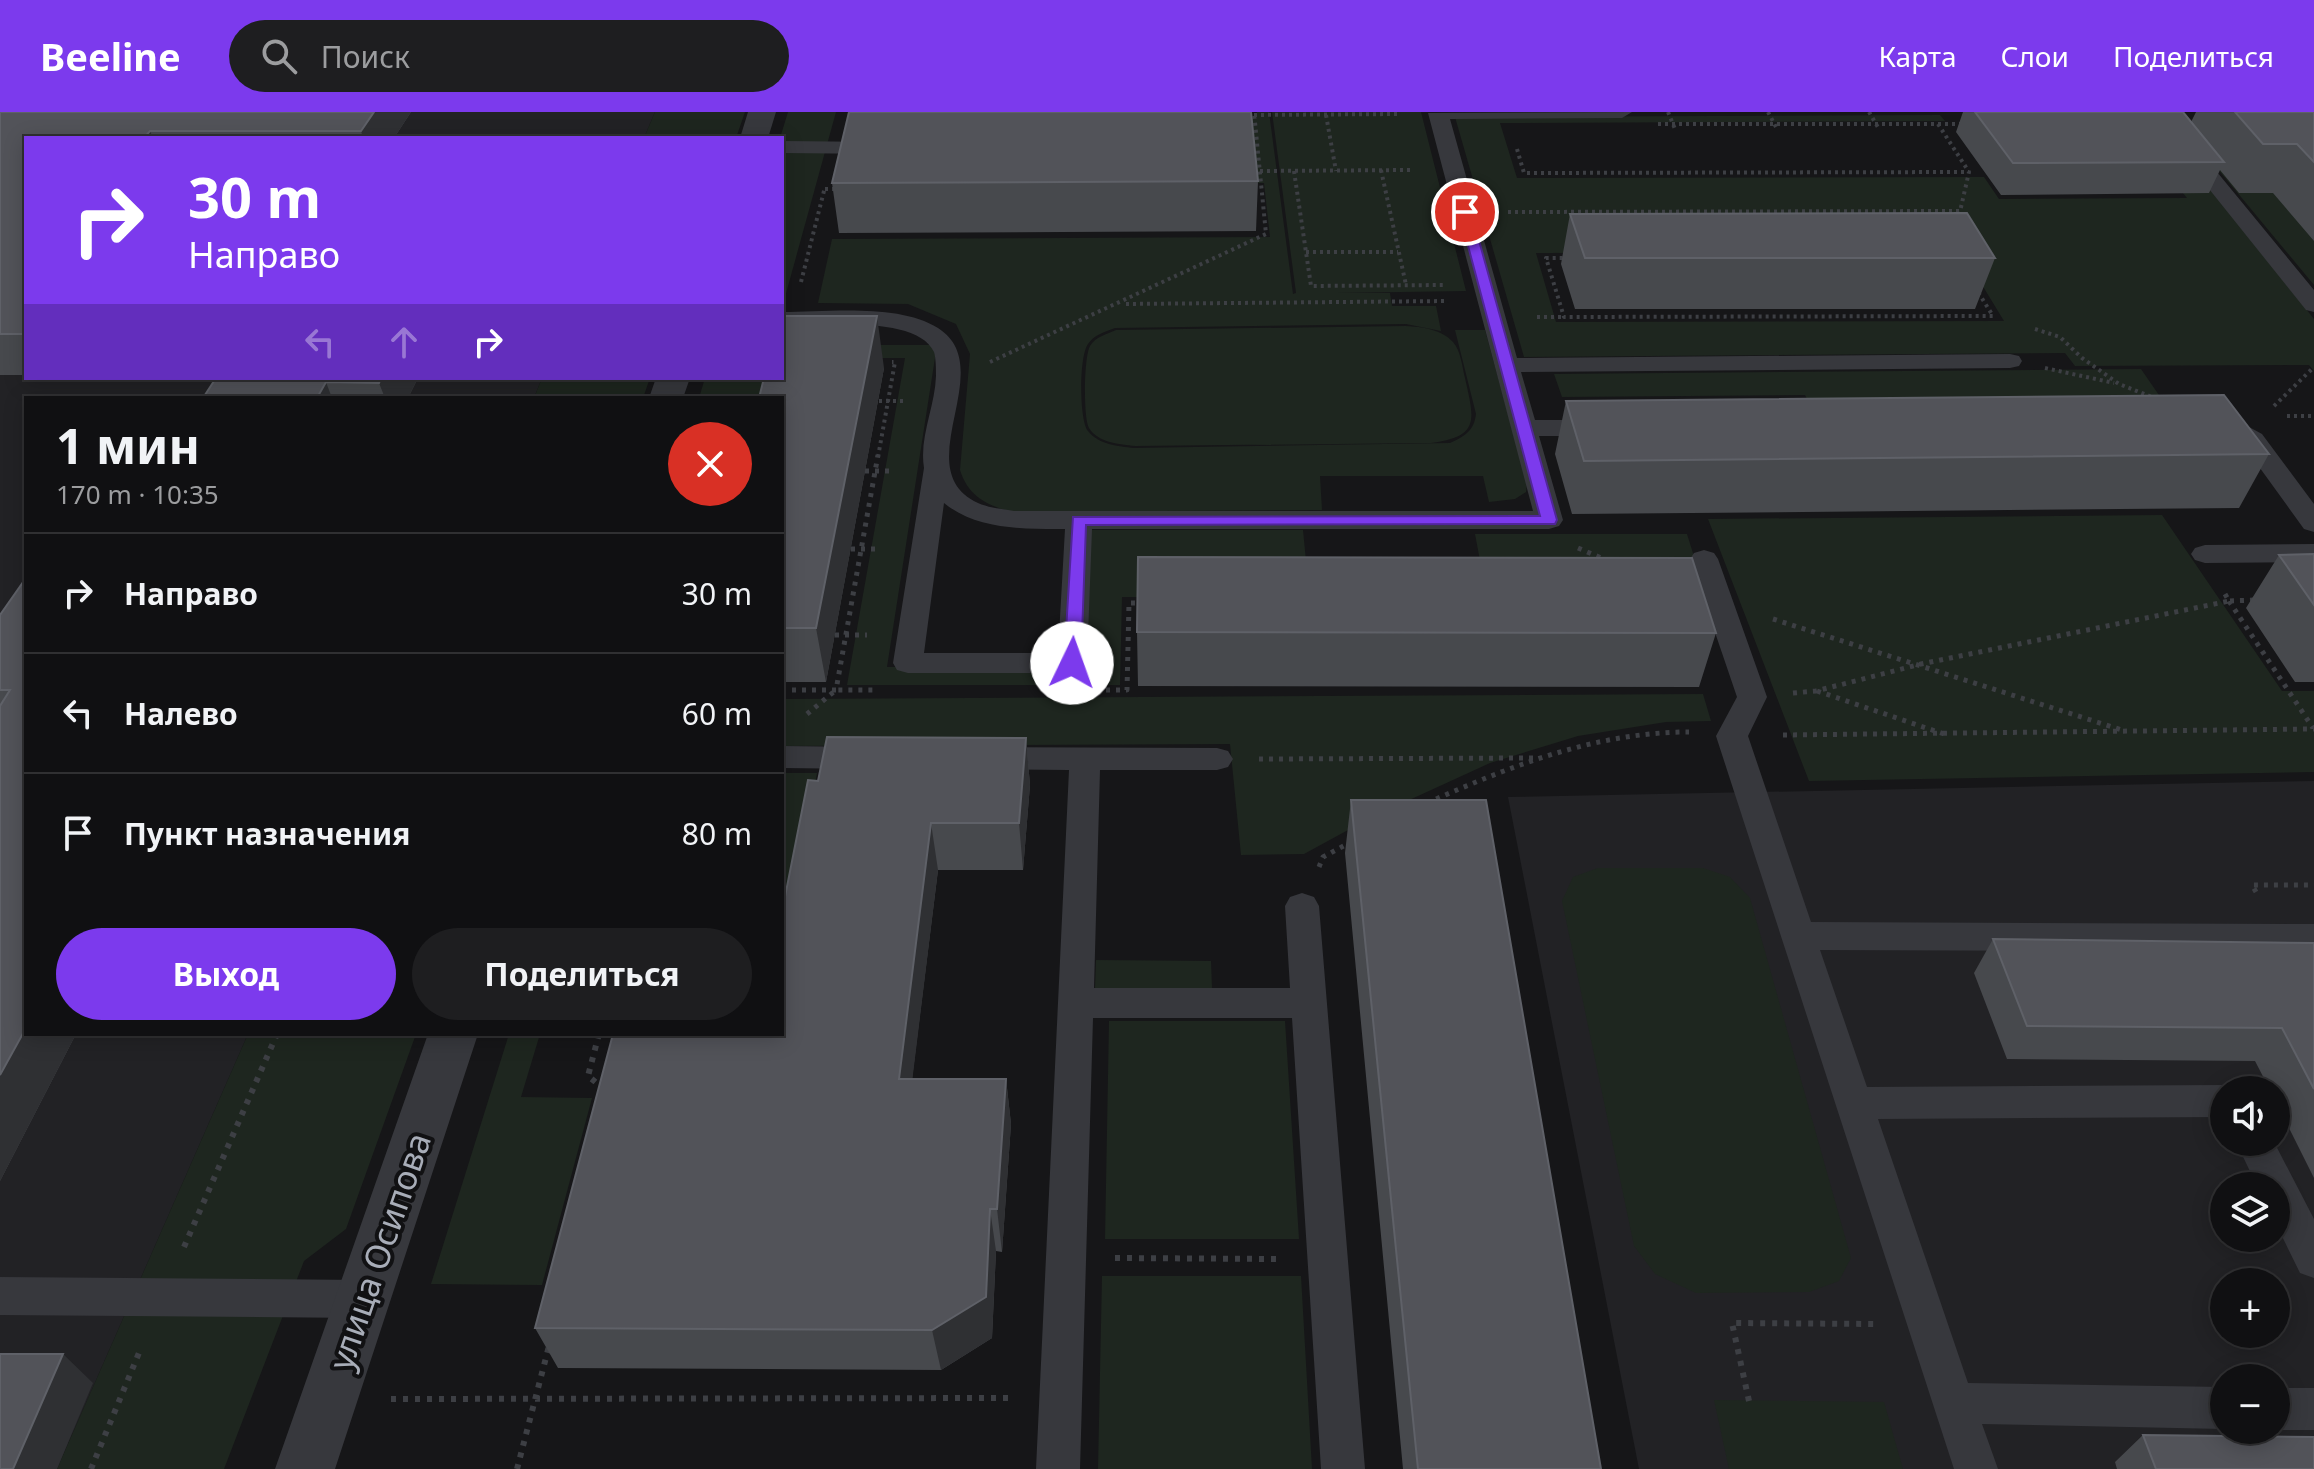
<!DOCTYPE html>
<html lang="ru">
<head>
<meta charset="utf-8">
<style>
	body { margin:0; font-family:"Noto Sans",sans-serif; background:#1e1e20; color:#f1f3f6; height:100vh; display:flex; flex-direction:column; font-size:30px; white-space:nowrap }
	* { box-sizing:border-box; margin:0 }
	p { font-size:26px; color:#9c9d9f }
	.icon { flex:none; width:44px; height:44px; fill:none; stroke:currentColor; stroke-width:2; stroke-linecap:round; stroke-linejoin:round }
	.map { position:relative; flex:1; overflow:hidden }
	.panel { position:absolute; left:24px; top:284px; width:760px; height:640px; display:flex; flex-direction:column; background:#101012; border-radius:0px; box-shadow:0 4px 20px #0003,0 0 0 2px #303032 }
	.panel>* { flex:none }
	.hud { position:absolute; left:24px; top:24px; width:760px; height:244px; border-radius:0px; box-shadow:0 4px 20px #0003,0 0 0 2px #303032; background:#7c3aed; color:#fff; overflow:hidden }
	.buttons { position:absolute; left:2210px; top:964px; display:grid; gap:16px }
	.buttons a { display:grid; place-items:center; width:80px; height:80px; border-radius:50%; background:#101012; box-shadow:0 4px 20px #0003,0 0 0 2px #303032; font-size:40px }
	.pin { position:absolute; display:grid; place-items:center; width:68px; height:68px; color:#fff; margin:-34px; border:4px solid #fff; border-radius:50%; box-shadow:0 2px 8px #0007 }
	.me { position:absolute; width:88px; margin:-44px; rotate:3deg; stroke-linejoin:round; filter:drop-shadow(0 0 6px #0008) }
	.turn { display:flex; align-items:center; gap:28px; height:168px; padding:0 32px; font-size:36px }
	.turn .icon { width:104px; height:104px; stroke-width:2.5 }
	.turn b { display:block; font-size:56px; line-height:68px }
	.lanes { display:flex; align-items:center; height:76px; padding:0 32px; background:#0003; justify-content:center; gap:40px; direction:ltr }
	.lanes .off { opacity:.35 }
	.round { display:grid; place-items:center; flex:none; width:84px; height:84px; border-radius:42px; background:#1e1e20 }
	.headline { display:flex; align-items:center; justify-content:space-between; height:136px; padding:0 32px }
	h1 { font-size:48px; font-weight:700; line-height:60px }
	.action { display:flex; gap:16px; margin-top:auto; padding:16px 32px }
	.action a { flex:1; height:92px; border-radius:48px; background:#7c3aed; color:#fff; font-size:32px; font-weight:700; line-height:92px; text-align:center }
	.action a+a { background:#1e1e20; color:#f1f3f6 }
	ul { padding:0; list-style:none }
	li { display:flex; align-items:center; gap:24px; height:120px; padding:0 32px; border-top:2px solid #303032 }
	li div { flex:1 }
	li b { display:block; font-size:30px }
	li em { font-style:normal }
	header { display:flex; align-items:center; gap:48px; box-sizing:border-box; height:112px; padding:0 40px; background:#7c3aed; color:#fff }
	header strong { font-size:38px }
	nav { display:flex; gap:44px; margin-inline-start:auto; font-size:28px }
	.search { width:560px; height:72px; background:#1e1e20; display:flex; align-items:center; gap:20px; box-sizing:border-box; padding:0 28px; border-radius:44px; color:#9c9d9f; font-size:30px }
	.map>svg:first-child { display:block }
</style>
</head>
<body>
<header>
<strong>Beeline</strong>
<div class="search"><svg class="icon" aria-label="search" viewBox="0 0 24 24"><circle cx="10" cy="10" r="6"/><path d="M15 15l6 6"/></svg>Поиск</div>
<nav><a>Карта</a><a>Слои</a><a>Поделиться</a></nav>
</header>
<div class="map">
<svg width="2314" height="1357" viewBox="0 0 2314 1357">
	<rect width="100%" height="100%" fill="#161618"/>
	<!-- built -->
	<path fill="#222225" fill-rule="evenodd" d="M0 0H655L644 26H26V266H542L534 286H26V922H248L57 1357H0Z
		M2314 669V1357H1639L1508 685ZM2224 978H2276V1030H2224ZM2224 1074H2276V1126H2224ZM2224 1170H2276V1222H2224ZM2224 1266H2276V1318H2224Z"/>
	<!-- green -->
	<path fill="#1e261f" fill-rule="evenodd" d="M655 0H745L736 26H644Z
		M788 0H836L782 196 780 26Z
		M1257 0H1269L1293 182 1296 181 1272 0H1421L1466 179 1338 181H1390L1392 194H1436L1441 219 1406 212 1115 216C1104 220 1094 223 1088 232 1079 244 1079 308 1088 319 1099 333 1118 334 1134 336L1450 331C1465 324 1474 319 1476 302L1455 218H1485L1527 372 1526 380 1515 387 1489 390 1483 364H1320L1322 398 1012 400C986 393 968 384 960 358L970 242 956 212 908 192 818 191 832 127 1270 125 1264 71 844 73 859 8 1257 6Z
		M1940 3 1945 9 1500 11 1517 66 1984 65 1999 87 2187 86 2137 25H2168L2314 207V259L2309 253 2075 254 2065 241 1524 245 1455 5ZM1962 140 2004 209 1556 210 1536 141Z
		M2183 15H2314V173Z
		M1406 214C1422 215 1441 217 1453 230 1461 239 1462 254 1465 266 1474 307 1481 325 1431 331L1135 334C1120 332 1098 331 1089 316 1083 306 1084 244 1090 234 1095 225 1107 222 1116 218Z
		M794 233H937L887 555H1083L1089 418H1303L1307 459H1482L1475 422H1687L1707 486 1122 485 1120 573H847L905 246H791Z
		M2141 257 2172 302 1816 305 1805 283 1562 285 1554 262Z
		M542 266H650L643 286H534Z
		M705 266H770L764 286H699Z
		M2162 403 2282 579H2314V660L1809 669 1708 407Z
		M1703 582 1711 609 1666 610 1578 624 1490 651 1370 706 1304 742 1241 743 1230 632 782 634V587Z
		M782 661H817L782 849Z
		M1598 756H1703L1730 765 1750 786 1851 1146 1839 1169 1809 1180 1696 1181 1655 1162 1634 1134 1562 789 1573 765Z
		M1096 848 1211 849 1212 876H1095Z
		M1109 909H1285L1299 1127H1105Z
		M248 922H416L346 1117 304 1149 224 1357H57Z
		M509 922H540L521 985 592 986 542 1173 431 1172Z
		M1102 1164H1301L1312 1357H1098Z
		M1714 1288 1884 1290 1903 1357H1729Z"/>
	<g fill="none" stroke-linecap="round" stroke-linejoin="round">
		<!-- path-far2 -->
		<path stroke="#3d3f44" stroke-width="4" stroke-dasharray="3 4" stroke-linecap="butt" d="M1668 0 1675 17
			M1768 0 1777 17
			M1869 0 1879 17
			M1247 3 1401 2
			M1326 3 1336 59
			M1658 12H1938L1969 60 1959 104
			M1938 12H1963
			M1517 37 1524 61 1969 60
			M1381 58 1406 173
			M1260 59 1411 58
			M1294 59 1311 174 1444 173
			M825 77H837
			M1508 100 1959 99
			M1306 140H1398
			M1956 145 1993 204 1564 205 1546 146Z
			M801 170 825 75
			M1126 192 1448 189
			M1537 205H1564
			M2035 217 2060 225 2082 246 2119 272 2152 285
			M990 250 1266 122 1254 0
			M2045 256 2114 271
			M879 289H903
			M2274 294 2314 255
			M2287 304H2314
			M878 345 895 250H892"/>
		<!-- path-far1 -->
		<path stroke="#3d3f44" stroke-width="5" stroke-dasharray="4 6" stroke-linecap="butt" d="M865 359H894
			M1578 436 1606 448
			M851 437H880
			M2229 489 2313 616
			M2230 489 2256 488
			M1773 507 2122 618
			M835 523H867
			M782 578H836L878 343
			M1106 578H1127L1129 491H1143
			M1817 579 1944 622
			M1793 581 1816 579 1921 552 2229 489 2225 482
			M807 602 836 578H876
			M1783 623 2314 617
			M1259 647 1533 646
			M1427 691C1511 654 1596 620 1689 620
			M1319 755 1323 745 1351 730
			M2256 780 2252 773H2314"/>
		<!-- path -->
		<path stroke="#3d3f44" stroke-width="6" stroke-dasharray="5 7" stroke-linecap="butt" d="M599 922 588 964 604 977
			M184 1135 277 922
			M1115 1146 1277 1147
			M391 1287 1009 1286
			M1749 1289 1732 1211 1876 1212
			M91 1357 141 1236
			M517 1357 549 1234"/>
		<!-- lane -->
		<path fill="#37383d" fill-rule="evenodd" d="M1632 0 1622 6 1450 7 1517 246 2010 242 2019 244 2022 249 2019 254 2010 256 1521 260 1535 308H1605L1614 311 1618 316 1614 321 1605 324H1539L1563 408 1559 414 1549 417H1092L1087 551 1083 558 1072 561H908L897 558 893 551 924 356C919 325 935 295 936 264 936 258 936 246 934 240 917 202 816 214 782 214V200C827 200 899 191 938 216 1001 256 905 357 978 391 989 396 1003 397 1014 399H1533L1428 1ZM944 391C977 418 1024 417 1065 417L1058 541H924Z
			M2135 0H2163L2171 4 2314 178V200L2306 198 2157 12Z
			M782 29 883 30 894 36 883 42 782 41Z
			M2238 309 2262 322 2314 392V420L2304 417 2244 334 2225 317 2229 312Z
			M2314 432V450L2205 451 2195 448 2191 442 2195 436 2205 433Z
			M1704 438 1714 441 1718 447 1767 585 1748 624 1811 810 2314 812V840L1820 838 1867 975 2224 973 2237 978H2224V1005L1878 1007 1968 1271 2224 1275V1317L1982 1312 1998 1357H1954L1716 624 1737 585 1690 447 1694 441Z
			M782 634 866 635 877 638 882 646 877 654 866 657 782 656Z
			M984 635 1217 636 1228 639 1233 647 1228 655 1217 658H1100L1094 876H1290L1285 794 1290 785 1302 781 1314 785 1319 794 1365 1357H1321L1292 906H1093L1080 1357H1036L1069 658 984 657 973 654 968 646 973 638Z
			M2236 1030H2274L2314 1107V1166L2300 1161 2276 1112V1074H2257Z
			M0 1165 363 1168 377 1174 383 1187 377 1200 363 1206 0 1203Z
			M2276 1276H2314V1318H2276Z"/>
		<!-- street -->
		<path fill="#37383d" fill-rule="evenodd" d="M748 0H776L768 26H740Z
			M656 266H690L683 286H649Z
			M428 922H478L335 1357H275Z"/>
	</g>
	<!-- wall -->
	<path fill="#47494d" d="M0 0H411L394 26H26V263H0Z
		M1963 0H2183L2191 10 2196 0H2314V129L2273 81H2239L2220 58 2209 81 2001 83 1956 20Z
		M1258 69 1256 119 839 121 832 71Z
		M1570 102 1995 146 1975 197H1575L1561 152Z
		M884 256 826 570H782V286Z
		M216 266H418L408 286H203Z
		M1566 289 2269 342 2239 396 1572 402 1555 342Z
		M2314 442V570H2295L2246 496 2279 443Z
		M26 466V922H76L0 1069V503Z
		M1137 520 1716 521 1699 575 1138 574Z
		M1026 626 1030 673 1023 758H938L912 967H1006L1011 1012 1002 1140 996 1139 992 1226 941 1258 558 1256 535 1216 782 922 818 669Z
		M1351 688 1601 1357H1403L1345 741Z
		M1993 827 2314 831V1066L2276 990V978H2270L2255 949 2007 947 1974 861Z
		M2143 1323 2314 1357H2117L2115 1350Z"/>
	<!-- shaded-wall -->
	<path fill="#2f3033" d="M374 0H411L394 26H363L361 19Z
		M150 19 153 26H144Z
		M877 204 884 256 826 570 816 516Z
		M381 266H418L408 286H385L379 271Z
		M326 270 332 286H317Z
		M1026 626 1030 673 1023 758 1019 711Z
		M931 711 938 758 907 1011 899 967Z
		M26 916V922H76L0 1069V963Z
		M1006 967 1011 1012 1002 1140 997 1097Z
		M990 1097 996 1139 992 1226 941 1258 932 1218Z
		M63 1242 93 1271 57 1357H13Z"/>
	<!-- building -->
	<path fill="#525359" stroke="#5f6168" stroke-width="2" d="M0 0H374L361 19H150L144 26H26V222H0Z
		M849 0H1251L1258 69 832 71Z
		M1975 0H2183L2224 50 2013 51Z
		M2235 0H2314V50L2297 32H2263Z
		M1967 101 1995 146H1585L1570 102Z
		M782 204H877L816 516H782V286H759L764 266H782Z
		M216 266H381L379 271 326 270 317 286H203Z
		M2224 283 2269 342 1584 349 1566 289Z
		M2314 442V493L2279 443Z
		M1138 445 1692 446 1716 521 1137 520Z
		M26 466V916L0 963V594L10 578H0V503Z
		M827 625 1026 626 1019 711H931L899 967H1006L997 1097H990L986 1185 932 1218 535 1216 613 922H782V800L808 668 818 669Z
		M1351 688H1486L1601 1357H1418Z
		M1993 827 2314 831V977L2282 916 2027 914Z
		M0 1242H63L13 1357H0Z
		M2143 1323 2314 1325V1357H2156Z"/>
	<!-- route -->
	<path fill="#7c3aed" stroke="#51269a" stroke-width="2" d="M1465 96 1471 100 1557 408 1555 412 1086 413 1081 551 1078 555H1066L1064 551 1073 405 1540 404 1459 100Z"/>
	<g text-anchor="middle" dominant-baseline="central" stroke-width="8" stroke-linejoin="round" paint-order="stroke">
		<!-- near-street labels -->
		<g font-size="34" fill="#a8adb8" stroke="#111113">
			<text transform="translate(379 1139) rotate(-71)">улица Осипова</text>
		</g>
	</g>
</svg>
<div class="buttons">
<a><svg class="icon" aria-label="sound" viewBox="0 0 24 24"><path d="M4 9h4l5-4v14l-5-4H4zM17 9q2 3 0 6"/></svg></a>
<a><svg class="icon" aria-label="layers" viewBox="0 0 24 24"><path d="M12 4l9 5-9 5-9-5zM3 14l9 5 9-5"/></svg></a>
<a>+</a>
<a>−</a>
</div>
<div class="pin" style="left:1465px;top:100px;background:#d93025"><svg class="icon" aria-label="arrive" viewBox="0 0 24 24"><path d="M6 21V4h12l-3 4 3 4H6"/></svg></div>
<svg class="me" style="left:1072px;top:551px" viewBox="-20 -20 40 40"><circle r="19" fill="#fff"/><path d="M0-13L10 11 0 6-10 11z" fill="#7c3aed"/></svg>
<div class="hud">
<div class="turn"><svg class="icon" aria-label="right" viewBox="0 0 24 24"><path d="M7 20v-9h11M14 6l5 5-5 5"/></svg><div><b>30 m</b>Направо</div></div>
<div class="lanes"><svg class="icon off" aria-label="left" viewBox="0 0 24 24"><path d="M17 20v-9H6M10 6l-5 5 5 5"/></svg><svg class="icon off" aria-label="ahead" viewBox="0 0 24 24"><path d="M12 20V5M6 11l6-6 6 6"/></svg><svg class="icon" aria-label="right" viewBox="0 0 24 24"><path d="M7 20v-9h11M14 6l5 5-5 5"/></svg></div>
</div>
<section class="panel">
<div class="headline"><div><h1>1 мин</h1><p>170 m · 10:35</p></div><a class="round" style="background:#d93025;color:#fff"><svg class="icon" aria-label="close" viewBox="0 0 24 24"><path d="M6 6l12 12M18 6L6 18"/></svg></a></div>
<ul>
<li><svg class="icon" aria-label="right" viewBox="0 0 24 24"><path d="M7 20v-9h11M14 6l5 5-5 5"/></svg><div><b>Направо</b></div><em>30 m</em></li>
<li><svg class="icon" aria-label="left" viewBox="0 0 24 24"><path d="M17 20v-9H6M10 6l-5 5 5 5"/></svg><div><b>Налево</b></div><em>60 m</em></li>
<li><svg class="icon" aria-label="arrive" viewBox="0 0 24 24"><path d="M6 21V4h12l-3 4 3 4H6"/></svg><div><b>Пункт назначения</b></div><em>80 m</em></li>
</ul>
<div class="action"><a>Выход</a><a>Поделиться</a></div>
</section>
</div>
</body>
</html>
